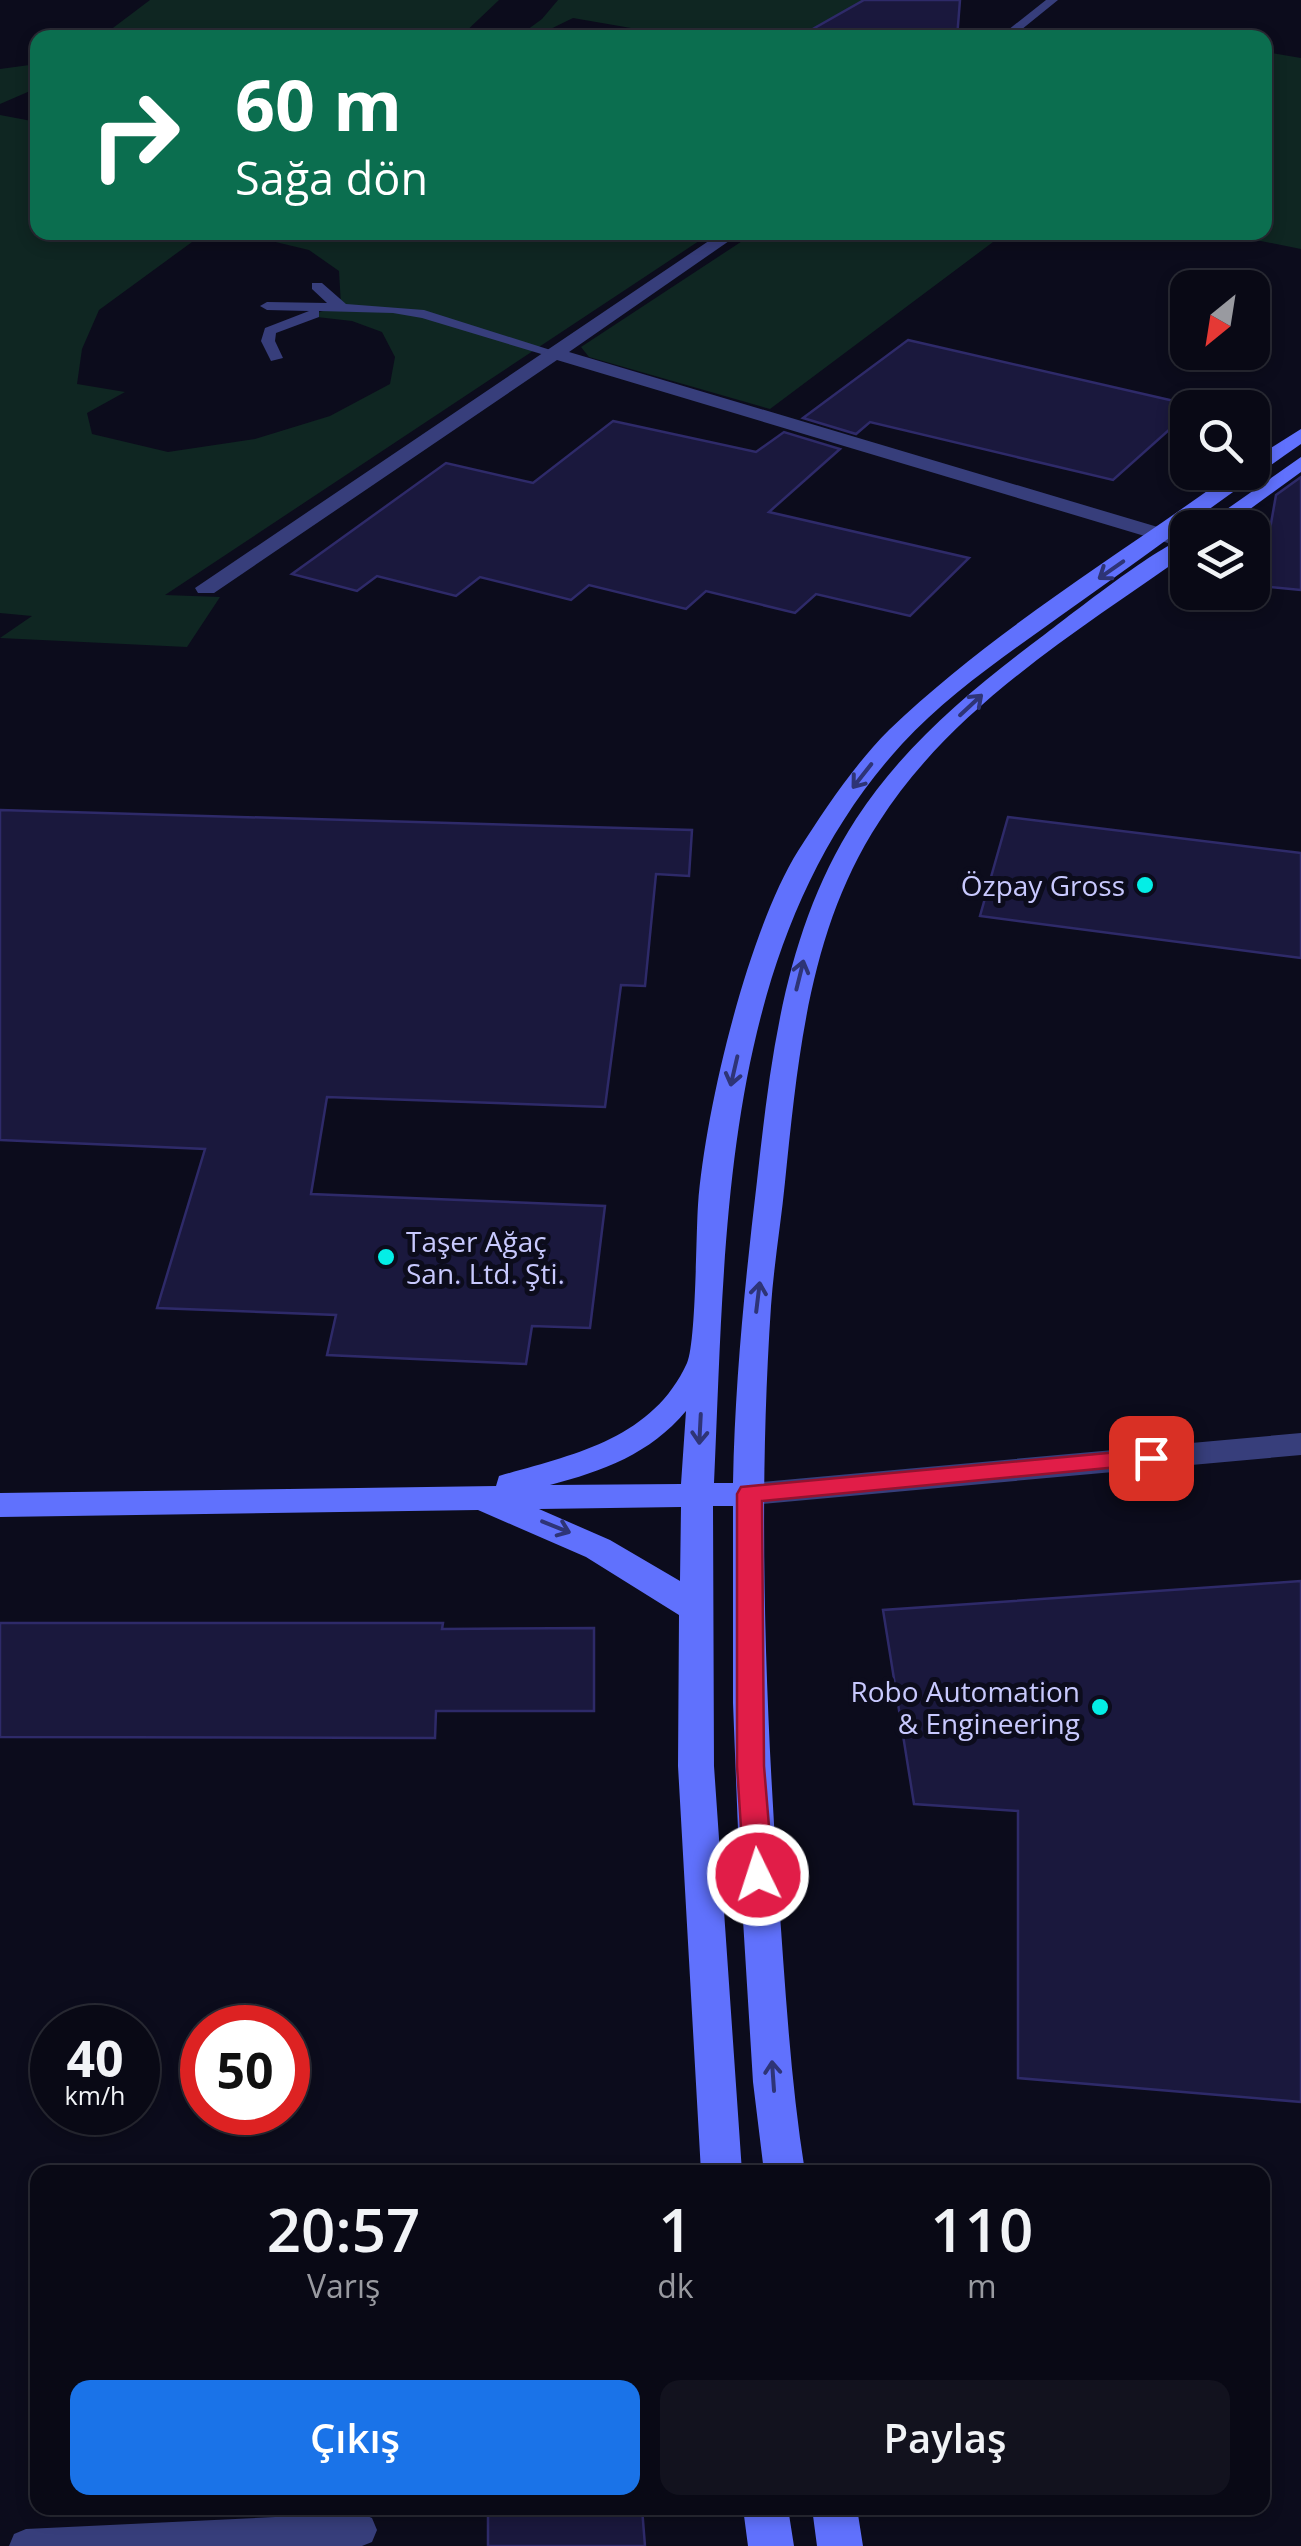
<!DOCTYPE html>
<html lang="tr">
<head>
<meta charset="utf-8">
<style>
	body { margin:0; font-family:"Open Sans",sans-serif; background:#12121e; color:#f1f3f6; height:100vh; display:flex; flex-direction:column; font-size:38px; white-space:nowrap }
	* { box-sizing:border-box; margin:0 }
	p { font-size:32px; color:#999aa0 }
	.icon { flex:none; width:55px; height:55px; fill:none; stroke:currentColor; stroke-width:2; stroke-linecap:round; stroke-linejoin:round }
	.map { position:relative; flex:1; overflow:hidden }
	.side { position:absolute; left:30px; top:2165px; width:1240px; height:350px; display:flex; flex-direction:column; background:#090915; border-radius:20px; box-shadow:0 5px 15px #0003,0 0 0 2px #292a34 }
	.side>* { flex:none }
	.top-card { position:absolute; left:30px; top:30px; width:1242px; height:210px; border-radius:20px; box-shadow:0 5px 15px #0003,0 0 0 2px #292a34; background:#0b6e4f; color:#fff; overflow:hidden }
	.needle { width:65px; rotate:210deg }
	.buttons { position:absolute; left:1170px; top:270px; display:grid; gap:20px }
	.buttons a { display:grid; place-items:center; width:100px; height:100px; border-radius:20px; background:#090915; box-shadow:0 5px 15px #0003,0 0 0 2px #292a34; font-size:50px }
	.speed { position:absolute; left:30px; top:2005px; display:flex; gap:20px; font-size:50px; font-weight:700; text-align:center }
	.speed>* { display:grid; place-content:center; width:130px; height:130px; border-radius:50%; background:#090915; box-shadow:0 5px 15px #0003,0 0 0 2px #292a34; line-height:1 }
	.speed small { font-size:25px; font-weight:400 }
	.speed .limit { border:15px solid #d22; background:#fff; color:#111 }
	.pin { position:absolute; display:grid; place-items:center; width:85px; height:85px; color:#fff; margin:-42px; border-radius:20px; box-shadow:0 5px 15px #0006 }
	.me { position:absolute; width:110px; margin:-55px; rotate:356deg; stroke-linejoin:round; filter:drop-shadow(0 0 8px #0008) }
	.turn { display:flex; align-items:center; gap:35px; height:210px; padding:0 40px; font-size:45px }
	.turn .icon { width:130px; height:130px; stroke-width:2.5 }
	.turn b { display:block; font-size:70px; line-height:85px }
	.eta { display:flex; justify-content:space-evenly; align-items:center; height:170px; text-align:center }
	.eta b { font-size:60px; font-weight:600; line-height:70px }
	.action { display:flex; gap:20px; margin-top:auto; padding:20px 40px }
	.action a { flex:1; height:115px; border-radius:20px; background:#1a73e8; color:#fff; font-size:40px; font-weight:600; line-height:115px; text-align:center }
	.action a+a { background:#12121e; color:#f1f3f6 }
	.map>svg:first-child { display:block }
</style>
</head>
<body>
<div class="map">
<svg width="1301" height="2546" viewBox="0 0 1301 2546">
	<rect width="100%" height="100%" fill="#0c0c1c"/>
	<!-- green -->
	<path fill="#0f2622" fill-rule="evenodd" d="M150 0H499L460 37H101Z
		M558 0H901L943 28 967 36 683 37 573 18 534 37 516 38 542 19Z
		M1265 52 1301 58V249L1221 233 1265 232Z
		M37 64V88L0 104V69Z
		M0 115 37 122 38 232 711 233 165 595 220 597 187 647 0 638 32 616 0 613ZM259 238 309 250 339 271 341 305 308 316 352 321 382 332 395 357 390 384 330 416 255 439 168 452 92 434 87 413 125 392 77 384 82 349 99 310 192 242Z
		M756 232H1005V233L770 409 589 357 581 347Z"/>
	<!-- building -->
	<path fill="#1a183d" stroke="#2e2a69" stroke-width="2.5" d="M864 0H960L957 38H797Z
		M908 340 1196 406 1188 408V413L1113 480 870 422 856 434 803 418Z
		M613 421 756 452 784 432 840 449 769 512 969 558 910 616 816 594 795 613 706 591 686 609 589 585 571 600 480 577 456 596 377 576 357 591 292 574 446 463 533 483Z
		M1301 477V590L1260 586 1276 495Z
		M0 810 692 830 689 876 656 874 645 986 621 985 605 1107 327 1097 311 1194 605 1206 590 1328 532 1326 526 1364 327 1355 336 1315 157 1308 205 1149 0 1140Z
		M1008 817 1301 853V958L980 916Z
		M1301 1581V2102L1018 2078V1811L914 1804 883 1610Z
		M0 1623H443L442 1629 594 1628V1711H436L435 1738 0 1737Z
		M488 2508H642L645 2546H488Z"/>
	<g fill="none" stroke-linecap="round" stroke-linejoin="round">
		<!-- lane -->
		<path fill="#373e7b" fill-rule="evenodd" d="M1046 0H1058L1016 34 980 38 1008 30Z
			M312 283H322L346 304 424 310 560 353 548 356 422 318 393 313 319 311V317L276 333 275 341 283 358 271 361 261 341 265 328 309 311 267 310 260 306 267 302 327 303 312 289Z
			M360 2513 372 2518 377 2530 372 2542 362 2546H9L14 2534 26 2529Z"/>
		<!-- street -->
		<path fill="#373e7b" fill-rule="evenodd" d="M722 232H742L569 352 1188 536V549L557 360 214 593H198L195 588Z
			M1301 1433V1455L750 1505 738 1502 734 1494 738 1486 750 1483Z"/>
		<!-- secondary -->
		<path fill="#6071fd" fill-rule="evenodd" d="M1301 429V444C1225 497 1149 553 1073 607 1015 649 951 691 902 744 720 943 726 1230 714 1483H733C735 1381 745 1282 757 1181 771 1055 785 929 856 819 904 745 974 687 1044 635 1072 614 1160 544 1188 537V553C1078 631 953 706 879 822 809 929 798 1057 785 1182 781 1223 774 1264 771 1306 758 1499 765 1694 778 1887 785 1982 790 2078 805 2172H764L753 2082 739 1855 733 1703V1506H713L714 1766 742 2172H701L678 1766 679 1615 586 1557 478 1510 0 1517V1493L496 1486 499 1476C571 1455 652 1440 687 1363 696 1343 696 1235 698 1205 705 1110 748 931 798 851 825 809 854 765 889 730 992 631 1119 555 1234 472H1252V460ZM686 1411 681 1484 550 1485C603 1471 650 1454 686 1411ZM681 1507 680 1581 610 1540 539 1509Z
			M1301 457V472L1224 528H1200Z
			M743 2508H788L794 2546H748Z
			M812 2508H857L863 2546H817Z"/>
	</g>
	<!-- one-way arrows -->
	<defs><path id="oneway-shaft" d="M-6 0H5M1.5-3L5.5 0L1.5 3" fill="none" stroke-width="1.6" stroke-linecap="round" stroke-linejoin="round" transform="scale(2.5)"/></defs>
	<g stroke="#2e3476">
		<use href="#oneway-shaft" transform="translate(1111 570) rotate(145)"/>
		<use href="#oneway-shaft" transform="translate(971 705) rotate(-43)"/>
		<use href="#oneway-shaft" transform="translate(862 776) rotate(128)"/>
		<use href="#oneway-shaft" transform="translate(800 975) rotate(-76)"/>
		<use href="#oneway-shaft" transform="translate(734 1071) rotate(103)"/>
		<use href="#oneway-shaft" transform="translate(758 1297) rotate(-83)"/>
		<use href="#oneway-shaft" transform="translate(700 1429) rotate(93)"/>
		<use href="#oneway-shaft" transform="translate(556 1527) rotate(22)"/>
		<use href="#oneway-shaft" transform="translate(773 2076) rotate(-94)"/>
	</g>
	<!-- route -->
	<path fill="#e11d48" stroke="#92132f" stroke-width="2.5" d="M1151 1449 1163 1458 1160 1463 762 1501 764 1766 773 1875 769 1883 758 1886 748 1883 744 1875 737 1766V1494L741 1487Z"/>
	<!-- markers -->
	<g fill="#04eee6" stroke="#0c0c1c" stroke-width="4">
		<circle cx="1145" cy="885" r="10"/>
		<circle cx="386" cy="1257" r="10"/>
		<circle cx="1100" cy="1707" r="10"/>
	</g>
	<g text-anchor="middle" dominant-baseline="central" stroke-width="10" stroke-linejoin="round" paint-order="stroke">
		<!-- poi labels -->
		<g font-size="28" fill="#c8c9fe" stroke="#0c0c1c" text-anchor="end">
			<text x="1125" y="885">Özpay Gross</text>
			<text x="406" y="1241" text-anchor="start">Taşer Ağaç<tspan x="406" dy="32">San. Ltd. Şti.</tspan></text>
			<text x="1080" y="1691">Robo Automation<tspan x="1080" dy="32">&amp; Engineering</tspan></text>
		</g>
	</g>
</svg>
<div class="buttons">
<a><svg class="needle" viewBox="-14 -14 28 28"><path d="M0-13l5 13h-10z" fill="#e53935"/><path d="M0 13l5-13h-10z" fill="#999aa0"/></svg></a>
<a><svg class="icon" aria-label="search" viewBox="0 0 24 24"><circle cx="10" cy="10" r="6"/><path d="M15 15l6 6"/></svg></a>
<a><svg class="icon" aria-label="layers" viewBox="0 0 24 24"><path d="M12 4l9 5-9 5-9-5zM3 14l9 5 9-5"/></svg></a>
</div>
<div class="speed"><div>40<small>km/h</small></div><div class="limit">50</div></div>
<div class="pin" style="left:1151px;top:1458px;background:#d93025"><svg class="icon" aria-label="arrive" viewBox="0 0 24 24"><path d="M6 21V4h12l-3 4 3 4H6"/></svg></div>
<svg class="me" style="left:758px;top:1875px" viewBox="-20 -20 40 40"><circle r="17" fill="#e11d48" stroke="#fff" stroke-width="3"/><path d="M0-11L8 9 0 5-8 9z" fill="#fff"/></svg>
<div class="top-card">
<div class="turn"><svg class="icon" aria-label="right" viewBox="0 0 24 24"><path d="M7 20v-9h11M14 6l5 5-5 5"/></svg><div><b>60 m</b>Sağa dön</div></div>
</div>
<section class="side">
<div class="eta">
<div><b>20:57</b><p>Varış</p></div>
<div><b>1</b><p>dk</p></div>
<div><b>110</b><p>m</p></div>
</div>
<div class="action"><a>Çıkış</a><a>Paylaş</a></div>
</section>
</div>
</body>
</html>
